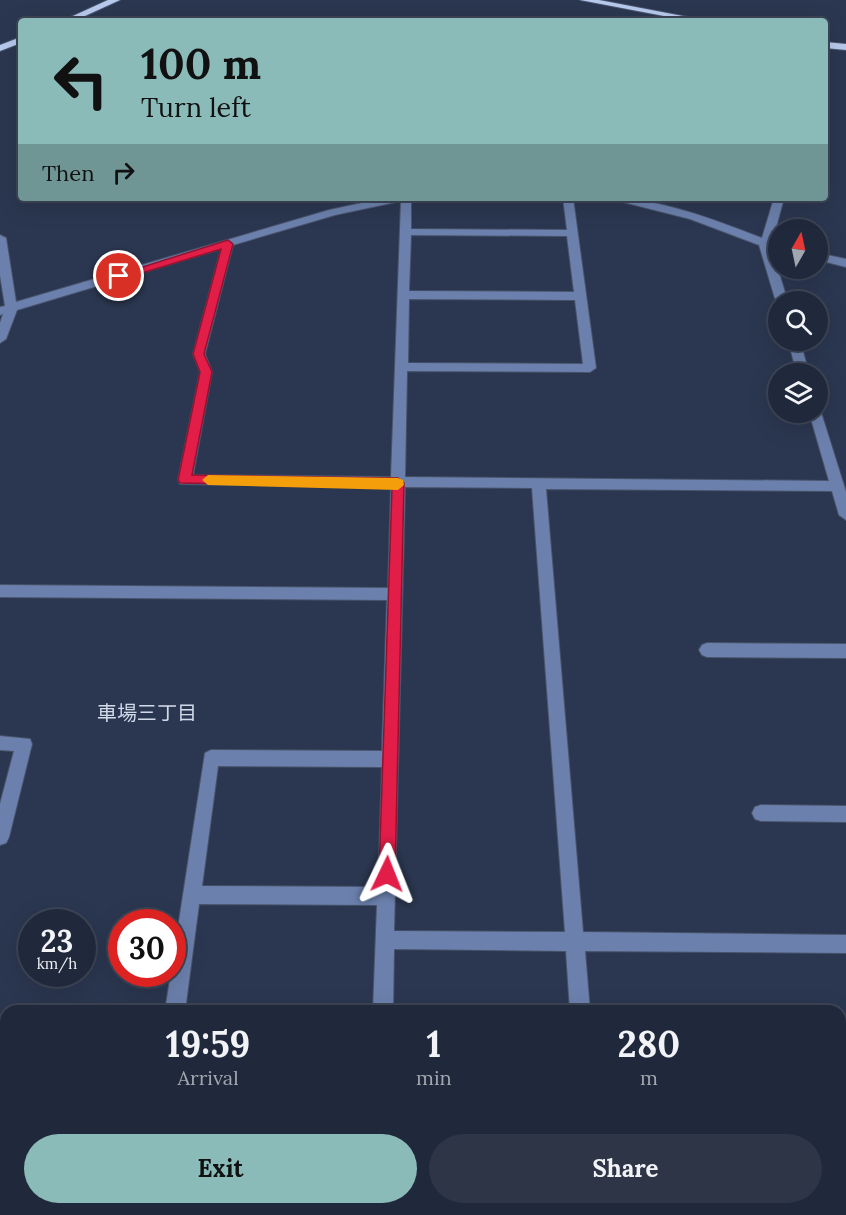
<!DOCTYPE html>
<html lang="en">
<head>
<meta charset="utf-8">
<style>
	body { margin:0; font-family:Lora,"Noto Sans JP",serif; background:#2d3547; color:#f1f3f6; height:100vh; display:flex; flex-direction:column; font-size:22px; white-space:nowrap }
	* { box-sizing:border-box; margin:0 }
	p { font-size:20px; color:#a2a6af }
	.icon { flex:none; width:33px; height:33px; fill:none; stroke:currentColor; stroke-width:2; stroke-linecap:round; stroke-linejoin:round }
	.map { position:relative; flex:1; overflow:hidden }
	.drawer { position:absolute; left:0px; top:1005px; width:846px; height:210px; display:flex; flex-direction:column; background:#20293c; border-radius:18px 18px 0 0; box-shadow:0 6px 24px #0002,0 0 0 2px #3d4556 }
	.drawer>* { flex:none }
	.banner { position:absolute; left:18px; top:18px; width:810px; height:183px; border-radius:6px; box-shadow:0 6px 24px #0002,0 0 0 2px #3d4556; background:#8bbbb9; color:#111; overflow:hidden }
	.needle { width:39px; rotate:9deg }
	.fabs { position:absolute; left:768px; top:219px; display:grid; gap:12px }
	.fabs a { display:grid; place-items:center; width:60px; height:60px; border-radius:50%; background:#20293c; box-shadow:0 6px 24px #0002,0 0 0 2px #3d4556; font-size:30px }
	.speed { position:absolute; left:18px; top:909px; display:flex; gap:12px; font-size:30px; font-weight:700; text-align:center }
	.speed>* { display:grid; place-content:center; width:78px; height:78px; border-radius:50%; background:#20293c; box-shadow:0 6px 24px #0002,0 0 0 2px #3d4556; line-height:1 }
	.speed small { font-size:15px; font-weight:400 }
	.speed .limit { border:9px solid #d22; background:#fff; color:#111 }
	.pin { position:absolute; display:grid; place-items:center; width:51px; height:51px; color:#fff; margin:-26px; border:3px solid #fff; border-radius:50%; box-shadow:0 2px 6px #0007 }
	.me { position:absolute; width:66px; margin:-33px; rotate:2deg; stroke-linejoin:round; filter:drop-shadow(0 0 4px #0008) }
	.turn { display:flex; align-items:center; gap:21px; height:126px; padding:0 24px; font-size:27px }
	.turn .icon { width:78px; height:78px; stroke-width:2.5 }
	.turn b { display:block; font-size:42px; line-height:51px }
	.then { display:flex; align-items:center; height:57px; padding:0 24px; background:#0003; gap:12px; font-size:22px }
	.eta { display:flex; justify-content:space-evenly; align-items:center; height:102px; text-align:center }
	.eta b { font-size:36px; font-weight:700; line-height:42px }
	.action { display:flex; gap:12px; margin-top:auto; padding:12px 24px }
	.action a { flex:1; height:69px; border-radius:36px; background:#8bbbb9; color:#111; font-size:24px; font-weight:700; line-height:69px; text-align:center }
	.action a+a { background:#2d3547; color:#f1f3f6 }
	.map>svg:first-child { display:block }
</style>
</head>
<body>
<div class="map">
<svg width="846" height="1215" viewBox="0 0 846 1215">
	<rect width="100%" height="100%" fill="#2b3750"/>
	<g fill="none" stroke-linecap="round" stroke-linejoin="round">
		<defs>
			<path id="minor" d="M385 198H411V229L567 230 563 198H573L596 368 590 372 407 371 405 477 829 481 809 412H818V408L820 409 846 492V520L839 515 832 491 546 489 583 932 846 935V953L585 951 590 1011H570L566 951 394 949 393 1011H373L377 905 199 904 185 1011H165L205 753 211 750 382 751 387 600 0 597V585L388 588 391 487 180 484 178 480 200 372 193 354 221 249 17 310 6 339 0 343V323L3 314 0 315V307L5 306 0 275V235L6 238 16 302 329 210ZM401 201 391 477 193 475 212 372 205 354 233 245 335 215ZM411 235 567 236 574 292 409 291ZM409 299 575 300 583 364 408 363ZM405 487 532 488 565 932 394 931ZM218 766 382 767 378 887 202 886Z
				M607 198C660 198 712 219 762 238L774 198H784L772 242 778 244V251L772 250 788 302H778V305L776 302 759 245 690 219Z
				M818 253 846 259V267L818 260Z
				M788 340H800L809 374H797Z
				M707 643 846 644V658L707 657 702 655 699 650 702 645Z
				M0 736 30 739 32 744 9 837 6 843 0 845V804L14 751 0 750Z
				M761 805 846 806V822L761 821 755 819 752 813 755 807Z
				M840 1147 846 1148V1168L840 1167Z
				M136 1209H158V1215H136Z
				M366 1209H388V1215H366Z
				M584 1209H606V1215H584Z"/>
			<path id="major" d="M108 0H120L74 21H62Z
				M580 0H599L709 21H690Z
				M21 37V43L0 51V45Z
				M825 42 846 44V50L825 48Z"/>
		</defs>
		<!-- minor casing -->
		<use href="#minor" stroke="#49546c" stroke-width="2"/>
		<!-- major casing -->
		<use href="#major" stroke="#49546c" stroke-width="2"/>
		<!-- minor -->
		<use href="#minor" fill="#6b80ac" fill-rule="evenodd"/>
		<!-- major -->
		<use href="#major" fill="#b7c9ed" fill-rule="evenodd"/>
	</g>
	<!-- route -->
	<path fill="#e11d48" stroke="#92132f" stroke-width="1.5" d="M228 240 233 244 204 354 212 372 192 475 398 478 404 483 395 874 393 879 387 882 381 879 379 874 392 488 180 483 178 480 200 372 193 354 221 249 119 280 114 276Z"/>
	<!-- slow -->
	<path fill="#f59e0b" d="M208 475 398 478 403 480 404 485 398 490 208 485 202 480Z"/>
	<g text-anchor="middle" dominant-baseline="central" stroke-width="6" stroke-linejoin="round" paint-order="stroke">
		<!-- neighbourhood labels -->
		<g font-size="20" fill="#d2daea" stroke="#2b3750">
			<text x="147" y="712">車場三丁目</text>
		</g>
	</g>
</svg>
<div class="fabs">
<a><svg class="needle" viewBox="-14 -14 28 28"><path d="M0-13l5 13h-10z" fill="#e53935"/><path d="M0 13l5-13h-10z" fill="#a2a6af"/></svg></a>
<a><svg class="icon" aria-label="search" viewBox="0 0 24 24"><circle cx="10" cy="10" r="6"/><path d="M15 15l6 6"/></svg></a>
<a><svg class="icon" aria-label="layers" viewBox="0 0 24 24"><path d="M12 4l9 5-9 5-9-5zM3 14l9 5 9-5"/></svg></a>
</div>
<div class="speed"><div>23<small>km/h</small></div><div class="limit">30</div></div>
<div class="pin" style="left:119px;top:276px;background:#d93025"><svg class="icon" aria-label="arrive" viewBox="0 0 24 24"><path d="M6 21V4h12l-3 4 3 4H6"/></svg></div>
<svg class="me" style="left:387px;top:874px" viewBox="-20 -20 40 40"><path d="M0-17L14 15 0 8-14 15z" fill="#e11d48" stroke="#fff" stroke-width="4"/></svg>
<div class="banner">
<div class="turn"><svg class="icon" aria-label="left" viewBox="0 0 24 24"><path d="M17 20v-9H6M10 6l-5 5 5 5"/></svg><div><b>100 m</b>Turn left</div></div>
<div class="then">Then<svg class="icon" aria-label="right" viewBox="0 0 24 24"><path d="M7 20v-9h11M14 6l5 5-5 5"/></svg></div>
</div>
<section class="drawer">
<div class="eta">
<div><b>19:59</b><p>Arrival</p></div>
<div><b>1</b><p>min</p></div>
<div><b>280</b><p>m</p></div>
</div>
<div class="action"><a>Exit</a><a>Share</a></div>
</section>
</div>
</body>
</html>
